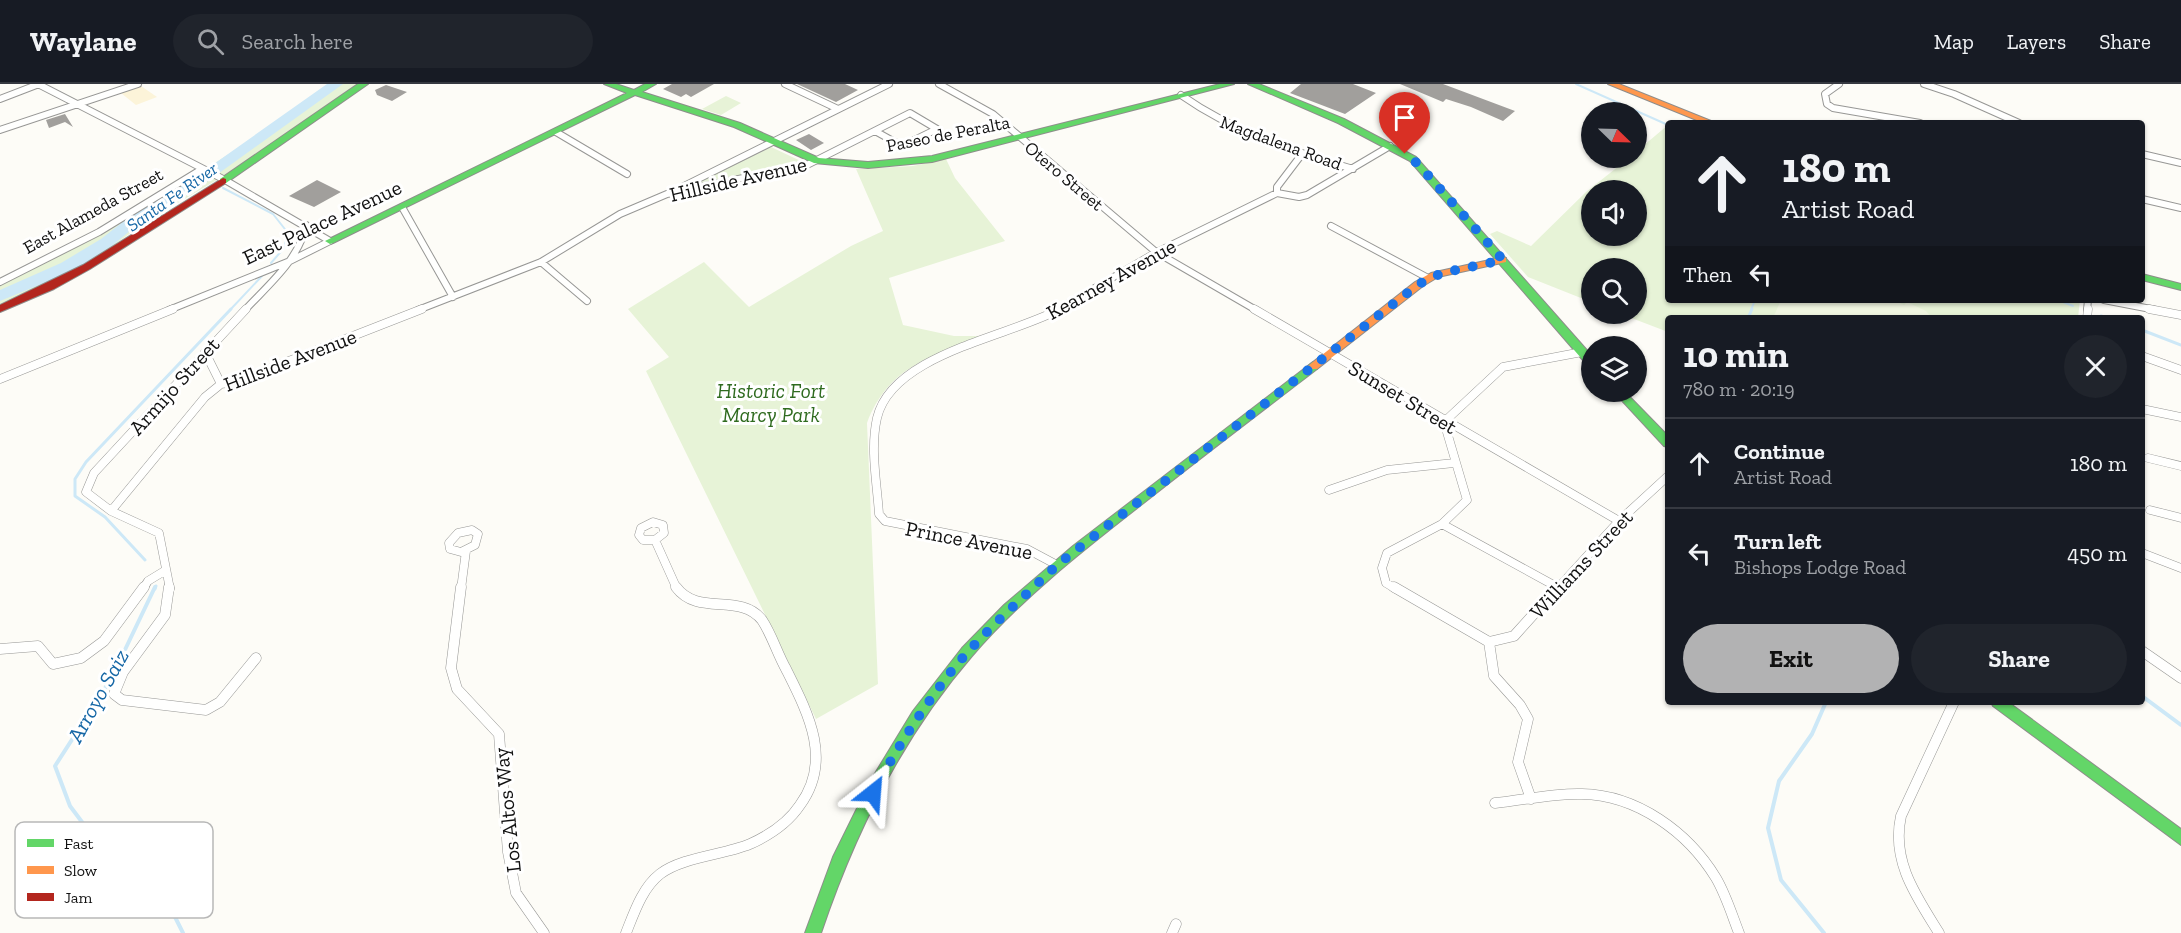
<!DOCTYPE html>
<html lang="en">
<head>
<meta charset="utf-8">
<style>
	body { margin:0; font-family:"Zilla Slab",serif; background:#20242c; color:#f1f3f6; height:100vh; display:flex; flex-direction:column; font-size:22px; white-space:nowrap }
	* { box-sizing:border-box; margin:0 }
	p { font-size:20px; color:#9ea1a6 }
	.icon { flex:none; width:33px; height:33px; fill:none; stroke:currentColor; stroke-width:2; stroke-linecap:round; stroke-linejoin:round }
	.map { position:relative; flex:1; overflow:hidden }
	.sheet { position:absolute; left:1665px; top:231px; width:480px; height:390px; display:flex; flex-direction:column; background:#171b24; border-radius:6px; box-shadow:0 2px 4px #0004 }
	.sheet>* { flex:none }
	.hud { position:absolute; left:1665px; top:36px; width:480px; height:183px; border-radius:6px; box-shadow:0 2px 4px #0004; background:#171b24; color:#f1f3f6; overflow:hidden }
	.needle { width:39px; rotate:113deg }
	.fabs { position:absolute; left:1581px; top:18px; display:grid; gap:12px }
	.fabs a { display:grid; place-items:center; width:66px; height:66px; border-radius:50%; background:#171b24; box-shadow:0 2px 4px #0004; font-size:30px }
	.pin { position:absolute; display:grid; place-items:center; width:51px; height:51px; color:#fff; margin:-62px -26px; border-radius:50% 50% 50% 0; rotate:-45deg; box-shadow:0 0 6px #0007 }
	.pin .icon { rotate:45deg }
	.me { position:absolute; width:66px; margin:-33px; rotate:28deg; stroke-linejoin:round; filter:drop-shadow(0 0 4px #0008) }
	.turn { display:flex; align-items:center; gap:21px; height:126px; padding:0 18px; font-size:27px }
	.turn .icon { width:78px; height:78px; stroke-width:2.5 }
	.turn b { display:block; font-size:42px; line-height:51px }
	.then { display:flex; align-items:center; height:57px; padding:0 18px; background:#0003; gap:12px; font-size:22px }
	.round { display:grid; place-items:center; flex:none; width:63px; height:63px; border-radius:32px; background:#20242c }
	.head { display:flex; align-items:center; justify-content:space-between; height:102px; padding:0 18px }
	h1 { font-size:36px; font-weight:700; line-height:45px }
	.primary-button { display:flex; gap:12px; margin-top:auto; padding:12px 18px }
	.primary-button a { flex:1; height:69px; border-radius:36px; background:#b2b2b3; color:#111; font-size:24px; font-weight:700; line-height:69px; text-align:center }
	.primary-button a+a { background:#20242c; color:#f1f3f6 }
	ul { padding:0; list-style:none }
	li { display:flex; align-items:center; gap:18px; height:90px; padding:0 18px; border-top:2px solid #363941 }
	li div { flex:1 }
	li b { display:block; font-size:22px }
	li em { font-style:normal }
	header { display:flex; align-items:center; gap:36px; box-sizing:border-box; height:84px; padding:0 30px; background:#171b24; border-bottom:2px solid #363941 }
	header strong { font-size:28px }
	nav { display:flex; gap:33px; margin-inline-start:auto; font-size:21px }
	.search { width:420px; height:54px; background:#20242c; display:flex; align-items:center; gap:15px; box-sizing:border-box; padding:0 21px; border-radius:33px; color:#9ea1a6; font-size:22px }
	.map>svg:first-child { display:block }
</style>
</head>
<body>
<header>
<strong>Waylane</strong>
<div class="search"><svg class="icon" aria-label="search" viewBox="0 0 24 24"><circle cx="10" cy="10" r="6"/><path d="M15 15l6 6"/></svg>Search here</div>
<nav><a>Map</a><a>Layers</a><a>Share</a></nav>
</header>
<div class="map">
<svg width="2181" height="849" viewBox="0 0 2181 849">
	<rect width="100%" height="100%" fill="#fdfcf7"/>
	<!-- green -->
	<path fill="#e7f3d7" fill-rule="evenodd" d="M330 0H357L244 80 152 134 91 177 59 195 0 221V200C86 159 168 111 247 58 275 39 304 22 330 0Z
		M726 12 741 19 721 31 702 25Z
		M1668 41V216H2080L2078 234H1668V248L1621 230H1636V184H1592L1591 218 1528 193 1490 150 1497 147 1531 162 1586 108 1629 74H1636L1637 67ZM1592 106H1636V152H1592Z
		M771 63 805 79 692 102 701 97Z
		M946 75 955 94 1005 157 889 194 903 241 954 252H982C929 274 889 282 867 339L878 600 816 635 646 287 669 273 628 225 704 178 749 223 851 162 883 147 856 85 913 82Z"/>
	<!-- sand -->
	<path fill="#fcf4d9" d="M141 2 157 13 136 21 121 9Z"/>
	<!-- pitch -->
	<path fill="#f0f6e1" d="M1781 216H1894L1904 221 1907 218 1926 227 1932 234H1773Z"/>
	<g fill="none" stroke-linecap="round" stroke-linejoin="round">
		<!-- stream-far2 -->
		<path stroke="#cde8f7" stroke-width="2" d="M1576 0 1668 41
			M223 104 273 130 288 149 284 164 271 179
			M2058 216 2073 222
			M230 226 262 192
			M1751 226 1755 216"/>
		<!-- stream-far1 -->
		<path stroke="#cde8f7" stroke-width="3" d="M2101 232 2108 234
			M1748 234 1752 225
			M2142 246 2181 261
			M145 476 105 433 75 412V395L86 378 231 225
			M155 505 156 502"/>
		<!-- stream -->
		<path stroke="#cde8f7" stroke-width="4" d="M155 503 111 595 55 682 70 722 91 750 165 794 174 831 183 849
			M2142 612 2181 641
			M1824 849 1781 796 1768 744 1779 697 1812 650 1826 618"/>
		<!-- river -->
		<path fill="#cde8f7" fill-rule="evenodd" d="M327 0H343L197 105 143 136 113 161 73 187 0 217V206L61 179 101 155 133 130 187 99Z"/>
	</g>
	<!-- building -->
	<path fill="#a19f9c" d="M672 0H714L691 13 686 10 681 13 663 5Z
		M797 0H845L858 6 836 18Z
		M1301 0H1353L1376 9 1345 30 1290 9Z
		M1400 0H1443L1515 27 1503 37 1471 23 1446 15 1443 18Z
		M386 1 407 8 392 17 377 11 375 6Z
		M65 30 73 43 65 38 49 44 46 36Z
		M809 50 824 59 811 66 796 56Z
		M317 96 341 108 314 123 289 112Z"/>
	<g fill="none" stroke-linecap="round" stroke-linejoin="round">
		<defs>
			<path id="street-far2" d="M38 0 225 96 330 157 290 177 169 226
				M785 0 838 25
				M939 0 993 30 1156 168 1256 226
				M1839 0 1825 10 1827 20 1833 24 1920 39
				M1924 0 1954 10 2019 39
				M1181 11C1234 48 1292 67 1353 85
				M0 15 39 0
				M0 46 138 0
				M556 48 627 90
				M2142 70 2181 79
				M678 105 889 0
				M1277 109 1299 113 1307 111 1390 62
				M2142 115 2181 124
				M402 123 453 213
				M1331 142 1428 194
				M541 178 587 217
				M0 198 99 148 202 85
				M2104 216 2156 226
				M245 226C268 201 299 176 306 141
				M418 226 541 178 620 130 667 110 809 80 910 29 937 45 902 62 875 47
				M1057 226 1155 169 1277 109V103L1302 70
				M2087 226 2088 216"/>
			<path id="street-far1" d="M1254 225 1619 437
				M2149 225 2181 231
				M2087 234 2088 225
				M205 268 221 300
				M2142 272 2181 286
				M0 295 173 225
				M2142 325 2181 333
				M2148 374 2181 382
				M1329 406 1387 386 1454 379
				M2150 426 2181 434
				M111 427 205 313 221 300 235 298 422 225
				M653 438 663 441 664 449 655 456H643L639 451 641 444Z
				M1442 440 1559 504
				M472 446 478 450 475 461 461 468 450 465 449 459 458 449Z
				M655 456 677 505
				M2142 469 2181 484
				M1057 481 1027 465 885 437 879 430C877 399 870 365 877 334 892 270 1008 253 1060 225
				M143 505 148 497 166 486
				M170 505 159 449 111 427 86 408 94 389 246 225
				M461 505 466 467
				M1396 505 1386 499 1382 484 1387 469 1442 440 1467 416 1444 338 1503 283 1582 268
				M1557 505 1619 437 1668 392"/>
			<path id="street" d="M169 503 165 531 123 588 114 610 122 616 206 626 220 618 256 574
				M461 503 451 584 457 605 499 650 508 768 516 809 544 849
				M1394 503 1489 558
				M1489 558 1514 552 1558 503
				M1489 558 1494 592 1520 621 1528 635 1518 678 1531 715
				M0 565 38 562 53 580 81 574 104 557 144 503
				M2142 567 2181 594
				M1495 719C1524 716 1553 709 1582 710 1637 711 1688 748 1716 794 1726 811 1732 831 1739 849
				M626 849C634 829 642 804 660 790 682 773 724 771 750 760 770 751 788 739 800 721 833 676 808 629 786 585 777 569 772 551 762 536 740 508 698 533 676 503
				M1172 849 1176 840
				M1939 849C1916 812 1891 777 1901 732L1954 618"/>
			<path id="fast" d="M358 0H368L226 99H220V95Z
				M604 0H616L634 6 645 0H656L642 8 740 39 819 74 868 78 932 72 1220 0H1234L932 78 868 84 814 79 734 43 635 11 333 159 330 160 325 157 627 9Z
				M1248 0H1259L1344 35 1416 73 1592 272V282H1588L1410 77 1338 39Z
				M2142 190 2181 200V206L2142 196Z
				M1313 278 1317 279 1318 282 1317 285C1258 330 1199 375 1141 421 1082 467 1021 515 972 572 902 653 855 748 821 849H805L833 773 871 696 913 627 962 564 1004 521 1073 462Z
				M1614 308H1625L1668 352V363L1664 362Z
				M1991 618H2008L2181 745V761L1993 622Z"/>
			<path id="slow" d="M1608 0H1619L1716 39H1704Z
				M1503 173 1506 174V178L1438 193 1423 202 1317 285H1309L1308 282 1415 198 1431 189Z"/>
			<path id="jam" d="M223 94 226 95V99L90 185 54 205 0 228V221L83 181Z"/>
		</defs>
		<!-- street-far2 casing -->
		<use href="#street-far2" stroke="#979795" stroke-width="8"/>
		<!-- street-far1 casing -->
		<use href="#street-far1" stroke="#979795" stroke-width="9"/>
		<!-- street casing -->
		<use href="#street" stroke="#979795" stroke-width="11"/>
		<!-- fast casing -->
		<use href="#fast" stroke="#8e8d8b" stroke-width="2"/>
		<!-- slow casing -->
		<use href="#slow" stroke="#8e8d8b" stroke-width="2"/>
		<!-- jam casing -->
		<use href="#jam" stroke="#8e8d8b" stroke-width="2"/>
		<!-- street-far2 -->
		<use href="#street-far2" stroke="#fffffe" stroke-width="6"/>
		<!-- street-far1 -->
		<use href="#street-far1" stroke="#fffffe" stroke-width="8"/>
		<!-- street -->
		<use href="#street" stroke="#fffffe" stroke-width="10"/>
		<!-- fast -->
		<use href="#fast" fill="#63d668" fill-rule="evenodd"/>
		<!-- slow -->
		<use href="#slow" fill="#ff974d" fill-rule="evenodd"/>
		<!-- jam -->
		<use href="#jam" fill="#b3261e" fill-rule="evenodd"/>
	</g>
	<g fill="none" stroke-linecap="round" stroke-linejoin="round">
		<!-- route -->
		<path stroke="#1a73e8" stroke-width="10" stroke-dasharray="0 18" d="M873 709C895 667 921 627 950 589 981 550 1021 516 1057 481L1419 200 1442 189 1503 176 1418 80 1405 70"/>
	</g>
	<g text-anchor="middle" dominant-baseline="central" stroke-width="6" stroke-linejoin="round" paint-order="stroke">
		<!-- far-street labels -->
		<g font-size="18" fill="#111" stroke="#fff">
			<text transform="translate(948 50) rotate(-11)">Paseo de Peralta</text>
			<text transform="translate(1281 59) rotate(20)">Magdalena Road</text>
			<text transform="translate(1064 92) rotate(40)">Otero Street</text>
			<text transform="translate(93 127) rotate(-29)">East Alameda Street</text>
		</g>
		<!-- far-water labels -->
		<g font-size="18" font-style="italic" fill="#1768a6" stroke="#fff">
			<text transform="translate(172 113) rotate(-35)">Santa Fe River</text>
		</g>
		<!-- street labels -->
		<g font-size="21" fill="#111" stroke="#fff">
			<text transform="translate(738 95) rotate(-13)">Hillside Avenue</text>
			<text transform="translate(322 138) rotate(-25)">East Palace Avenue</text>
			<text transform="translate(1111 195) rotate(-29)">Kearney Avenue</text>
			<text transform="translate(290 276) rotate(-21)">Hillside Avenue</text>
			<text transform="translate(174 302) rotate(-48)">Armijo Street</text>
			<text transform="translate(1403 313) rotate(31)">Sunset Street</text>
			<text transform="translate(969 456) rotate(11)">Prince Avenue</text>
			<text transform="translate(1581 480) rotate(-47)">Williams Street</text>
			<text transform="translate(507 726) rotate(-96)">Los Altos Way</text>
		</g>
		<!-- park labels -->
		<g font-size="21" font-style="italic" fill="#2f6b1f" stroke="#fff">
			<text x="771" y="306">Historic Fort<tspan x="771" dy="24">Marcy Park</tspan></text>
		</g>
		<!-- water labels -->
		<g font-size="22" font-style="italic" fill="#1768a6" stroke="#fff">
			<text transform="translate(98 612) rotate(-61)">Arroyo Saiz</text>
		</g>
	</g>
	<!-- legend -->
	<rect x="15" y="738" width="198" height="96" rx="9" fill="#fff" stroke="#b8b8b8" stroke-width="1.5"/>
	<rect x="27" y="755" width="27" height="8" fill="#63d668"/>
	<rect x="27" y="782" width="27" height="8" fill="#ff974d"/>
	<rect x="27" y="809" width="27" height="8" fill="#b3261e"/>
	<g font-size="16" fill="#111">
		<text x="64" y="765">Fast</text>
		<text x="64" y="792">Slow</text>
		<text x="64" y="819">Jam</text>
	</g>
</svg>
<div class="fabs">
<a><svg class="needle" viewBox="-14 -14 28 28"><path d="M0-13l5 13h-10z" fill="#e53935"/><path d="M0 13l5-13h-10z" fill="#9ea1a6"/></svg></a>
<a><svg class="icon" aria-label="sound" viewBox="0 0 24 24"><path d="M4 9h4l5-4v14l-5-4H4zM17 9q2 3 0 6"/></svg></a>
<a><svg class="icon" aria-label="search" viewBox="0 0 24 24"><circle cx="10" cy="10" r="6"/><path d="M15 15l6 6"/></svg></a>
<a><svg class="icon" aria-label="layers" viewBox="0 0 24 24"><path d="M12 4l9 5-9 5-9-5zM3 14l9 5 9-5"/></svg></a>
</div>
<div class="pin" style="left:1405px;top:70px;background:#d93025"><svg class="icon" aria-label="arrive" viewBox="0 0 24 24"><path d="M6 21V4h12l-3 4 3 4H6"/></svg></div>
<svg class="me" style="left:873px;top:709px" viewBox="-20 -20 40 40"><path d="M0-17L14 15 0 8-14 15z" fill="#1a73e8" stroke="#fff" stroke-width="4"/></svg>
<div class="hud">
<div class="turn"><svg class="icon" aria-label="ahead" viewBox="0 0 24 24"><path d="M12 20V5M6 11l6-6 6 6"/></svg><div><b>180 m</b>Artist Road</div></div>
<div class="then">Then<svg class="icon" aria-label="left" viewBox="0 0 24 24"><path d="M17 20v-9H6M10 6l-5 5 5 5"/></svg></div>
</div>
<section class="sheet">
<div class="head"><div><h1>10 min</h1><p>780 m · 20:19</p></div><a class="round"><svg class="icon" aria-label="close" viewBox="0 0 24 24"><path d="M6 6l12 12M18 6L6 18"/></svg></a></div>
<ul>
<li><svg class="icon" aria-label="ahead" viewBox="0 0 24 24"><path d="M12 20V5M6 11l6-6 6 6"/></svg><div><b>Continue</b><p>Artist Road</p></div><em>180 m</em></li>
<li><svg class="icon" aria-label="left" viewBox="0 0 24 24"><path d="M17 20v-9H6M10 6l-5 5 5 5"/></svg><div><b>Turn left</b><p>Bishops Lodge Road</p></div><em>450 m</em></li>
</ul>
<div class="primary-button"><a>Exit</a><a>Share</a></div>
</section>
</div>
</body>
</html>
